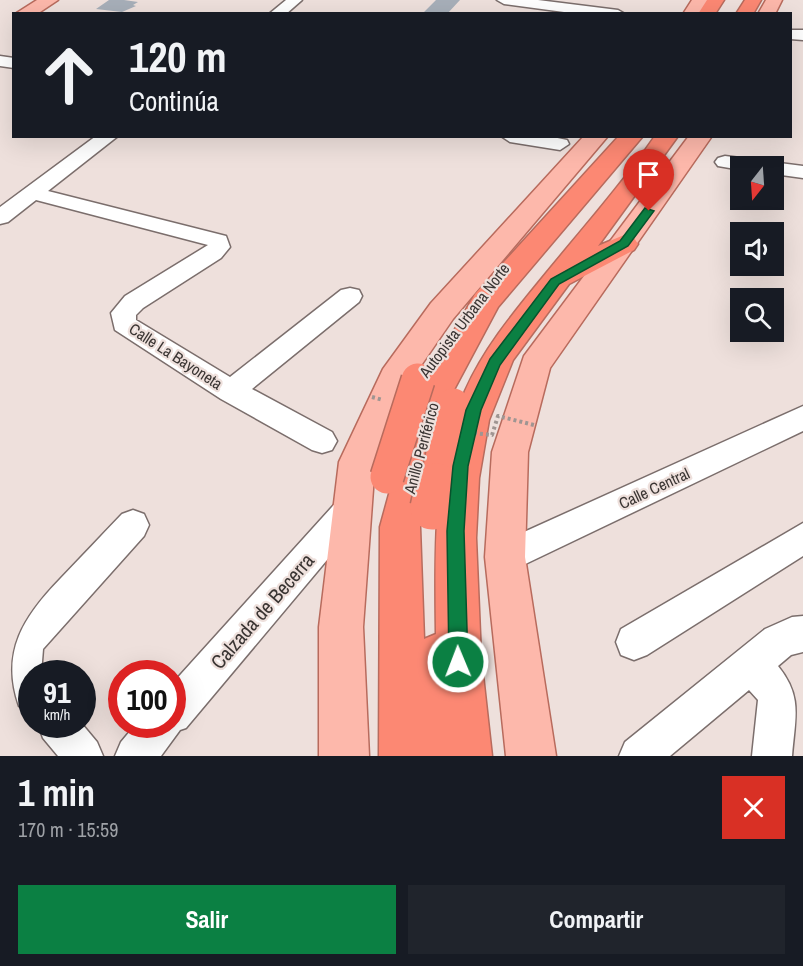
<!DOCTYPE html>
<html lang="es">
<head>
<meta charset="utf-8">
<style>
	body { margin:0; font-family:"Archivo Narrow",sans-serif; background:#20242c; color:#f1f3f6; height:100vh; display:flex; flex-direction:column; font-size:22px; white-space:nowrap }
	* { box-sizing:border-box; margin:0 }
	p { font-size:20px; color:#9ea1a6 }
	.icon { flex:none; width:33px; height:33px; fill:none; stroke:currentColor; stroke-width:2; stroke-linecap:round; stroke-linejoin:round }
	.map { position:relative; height:756px; overflow:hidden }
	.panel { display:flex; flex-direction:column; background:#171b24; flex:1 }
	.panel>* { flex:none }
	.guide { position:absolute; left:12px; top:12px; width:780px; height:126px; border-radius:0px; box-shadow:0 6px 24px #0002; background:#171b24; color:#f1f3f6; overflow:hidden }
	.needle { width:39px; rotate:197deg }
	.controls { position:absolute; left:730px; top:156px; display:grid; gap:12px }
	.controls a { display:grid; place-items:center; width:54px; height:54px; border-radius:0px; background:#171b24; box-shadow:0 6px 24px #0002; font-size:30px }
	.speed { position:absolute; left:18px; top:660px; display:flex; gap:12px; font-size:30px; font-weight:700; text-align:center }
	.speed>* { display:grid; place-content:center; width:78px; height:78px; border-radius:50%; background:#171b24; box-shadow:0 6px 24px #0002; line-height:1 }
	.speed small { font-size:15px; font-weight:400 }
	.speed .limit { border:9px solid #d22; background:#fff; color:#111 }
	.pin { position:absolute; display:grid; place-items:center; width:51px; height:51px; color:#fff; margin:-62px -26px; border-radius:50% 50% 50% 0; rotate:-45deg; box-shadow:0 0 6px #0007 }
	.pin .icon { rotate:45deg }
	.me { position:absolute; width:66px; margin:-33px; rotate:359deg; stroke-linejoin:round; filter:drop-shadow(0 0 4px #0008) }
	.turn { display:flex; align-items:center; gap:21px; height:126px; padding:0 18px; font-size:27px }
	.turn .icon { width:78px; height:78px; stroke-width:2.5 }
	.turn b { display:block; font-size:42px; line-height:51px }
	.round { display:grid; place-items:center; flex:none; width:63px; height:63px; border-radius:0px; background:#20242c }
	.headline { display:flex; align-items:center; justify-content:space-between; height:102px; padding:0 18px }
	h1 { font-size:36px; font-weight:800; line-height:45px }
	.primary-button { display:flex; gap:12px; margin-top:auto; padding:12px 18px }
	.primary-button a { flex:1; height:69px; border-radius:0px; background:#0b8043; color:#fff; font-size:24px; font-weight:800; line-height:69px; text-align:center }
	.primary-button a+a { background:#20242c; color:#f1f3f6 }
	.map>svg:first-child { display:block }
</style>
</head>
<body>
<div class="map">
<svg width="803" height="756" viewBox="0 0 803 756">
	<rect width="100%" height="100%" fill="#eee0dc"/>
	<!-- building -->
	<path fill="#a7afb9" d="M109 0H124L138 2 133 5 136 6 122 12 96 9Z
		M436 0H460L447 14H422Z"/>
	<g fill="none" stroke-linecap="round" stroke-linejoin="round">
		<defs>
			<path id="minor" d="M286 0H302L286 14H269Z
				M497 0H538L618 10 625 14H579L504 4Z
				M790 30H803V40L790 39Z
				M0 56 14 58V68L0 66Z
				M96 136H118L48 191 226 236 230 247 221 258 143 308 136 315V320L230 377 341 290 350 288 359 290 362 296 359 302 252 389 332 432 337 441 332 450 322 453 312 450 221 399 115 330 111 313 125 296 208 245 36 200 8 222 0 224V207Z
				M501 136H548L567 140 569 144 560 150 510 142Z
				M725 156 803 166V178L774 174V166H741V170L718 166 715 162 718 158Z
				M803 406V431L517 568 505 573 493 568 488 557 493 546Z
				M352 493 363 497 368 507 363 517 186 728 180 730 161 756H115L121 742 136 724H172V684L341 497Z
				M133 510 144 514 149 525 144 536 43 649 41 674H32V712L19 706C0 652 24 616 61 578 81 557 101 536 122 514Z
				M803 523V556L647 655 634 660 621 655 616 642 621 629Z
				M803 616V652L791 655 778 666C803 697 795 717 792 756H752L758 700 749 690 670 756H619L625 742 765 629 792 617Z
				M38 724H82L97 742 103 756H58L43 738Z"/>
			<path id="major" d="M37 0H58L37 14H15Z
				M692 0H709L700 14H683Z
				M766 0H782L775 14H758Z
				M584 136H608L453 319 409 383 375 462 363 627 369 756H319V627L339 462 383 369 431 303Z
				M689 136H712L550 368 528 452 525 557 556 756H506L485 557 492 452 524 356Z"/>
			<path id="highway" d="M707 0H724L715 14H698Z
				M745 0H761L753 14H736Z
				M619 136H643L498 307 449 399 420 527 424 639 436 634C435 553 432 467 465 391 485 346 516 310 547 272 584 227 622 184 655 136H678L598 246 624 235 634 238 638 244 634 250 569 284 513 360 489 420 479 478 476 538 481 657 492 756H379L380 527 415 399 475 294Z"/>
		</defs>
		<!-- minor casing -->
		<use href="#minor" stroke="#7b6e6c" stroke-width="3"/>
		<!-- major casing -->
		<use href="#major" stroke="#b86b5d" stroke-width="3"/>
		<!-- highway casing -->
		<use href="#highway" stroke="#b86b5d" stroke-width="3"/>
		<!-- minor -->
		<use href="#minor" fill="#fff" fill-rule="evenodd"/>
		<!-- major -->
		<use href="#major" fill="#fdb8ab" fill-rule="evenodd"/>
		<!-- highway -->
		<use href="#highway" fill="#fc8873" fill-rule="evenodd"/>
		<defs>
			<path id="highway-bridge-far1" d="M387 477 418 380
				M436 487 453 405"/>
			<path id="highway-bridge" d="M432 508 437 485"/>
		</defs>
		<!-- highway-bridge-far1 casing -->
		<use href="#highway-bridge-far1" stroke="#b86b5d" stroke-width="36" stroke-linecap="butt"/>
		<!-- highway-bridge casing -->
		<use href="#highway-bridge" stroke="#b86b5d" stroke-width="46" stroke-linecap="butt"/>
		<!-- path-bridge -->
		<path stroke="#9f9592" stroke-width="4" stroke-dasharray="3 3" stroke-linecap="butt" d="M372 397 383 400
			M474 433 492 435 498 416 534 425"/>
		<!-- highway-bridge-far1 -->
		<use href="#highway-bridge-far1" stroke="#fc8873" stroke-width="33"/>
		<!-- highway-bridge -->
		<use href="#highway-bridge" stroke="#fc8873" stroke-width="43"/>
	</g>
	<!-- route -->
	<path fill="#0b8043" stroke="#07532c" stroke-width="1.5" d="M645 208 654 211 628 246 559 284 500 365 481 410 468 466 464 531 468 662 465 669 458 671 452 669 449 662 447 531 453 466 466 410 490 359 551 279 620 241Z"/>
	<g text-anchor="middle" dominant-baseline="central" stroke-width="4.5" stroke-linejoin="round" paint-order="stroke">
		<!-- street labels -->
		<g font-size="16" fill="#3a3533" stroke="#eee0dc">
			<text transform="translate(464 320) rotate(-53)">Autopista Urbana Norte</text>
			<text transform="translate(176 356) rotate(33)">Calle La Bayoneta</text>
			<text transform="translate(421 448) rotate(-75)">Anillo Periférico</text>
			<text transform="translate(654 488) rotate(-25)">Calle Central</text>
		</g>
		<!-- near-street labels -->
		<g font-size="20" fill="#3a3533" stroke="#eee0dc">
			<text transform="translate(262 611) rotate(-49)">Calzada de Becerra</text>
		</g>
	</g>
</svg>
<div class="controls">
<a><svg class="needle" viewBox="-14 -14 28 28"><path d="M0-13l5 13h-10z" fill="#e53935"/><path d="M0 13l5-13h-10z" fill="#9ea1a6"/></svg></a>
<a><svg class="icon" aria-label="sound" viewBox="0 0 24 24"><path d="M4 9h4l5-4v14l-5-4H4zM17 9q2 3 0 6"/></svg></a>
<a><svg class="icon" aria-label="search" viewBox="0 0 24 24"><circle cx="10" cy="10" r="6"/><path d="M15 15l6 6"/></svg></a>
</div>
<div class="speed"><div>91<small>km/h</small></div><div class="limit">100</div></div>
<div class="pin" style="left:649px;top:211px;background:#d93025"><svg class="icon" aria-label="arrive" viewBox="0 0 24 24"><path d="M6 21V4h12l-3 4 3 4H6"/></svg></div>
<svg class="me" style="left:458px;top:662px" viewBox="-20 -20 40 40"><circle r="17" fill="#0b8043" stroke="#fff" stroke-width="3"/><path d="M0-11L8 9 0 5-8 9z" fill="#fff"/></svg>
<div class="guide">
<div class="turn"><svg class="icon" aria-label="ahead" viewBox="0 0 24 24"><path d="M12 20V5M6 11l6-6 6 6"/></svg><div><b>120 m</b>Continúa</div></div>
</div>
</div>
<section class="panel">
<div class="headline"><div><h1>1 min</h1><p>170 m · 15:59</p></div><a class="round" style="background:#d93025;color:#fff"><svg class="icon" aria-label="close" viewBox="0 0 24 24"><path d="M6 6l12 12M18 6L6 18"/></svg></a></div>
<div class="primary-button"><a>Salir</a><a>Compartir</a></div>
</section>
</body>
</html>
